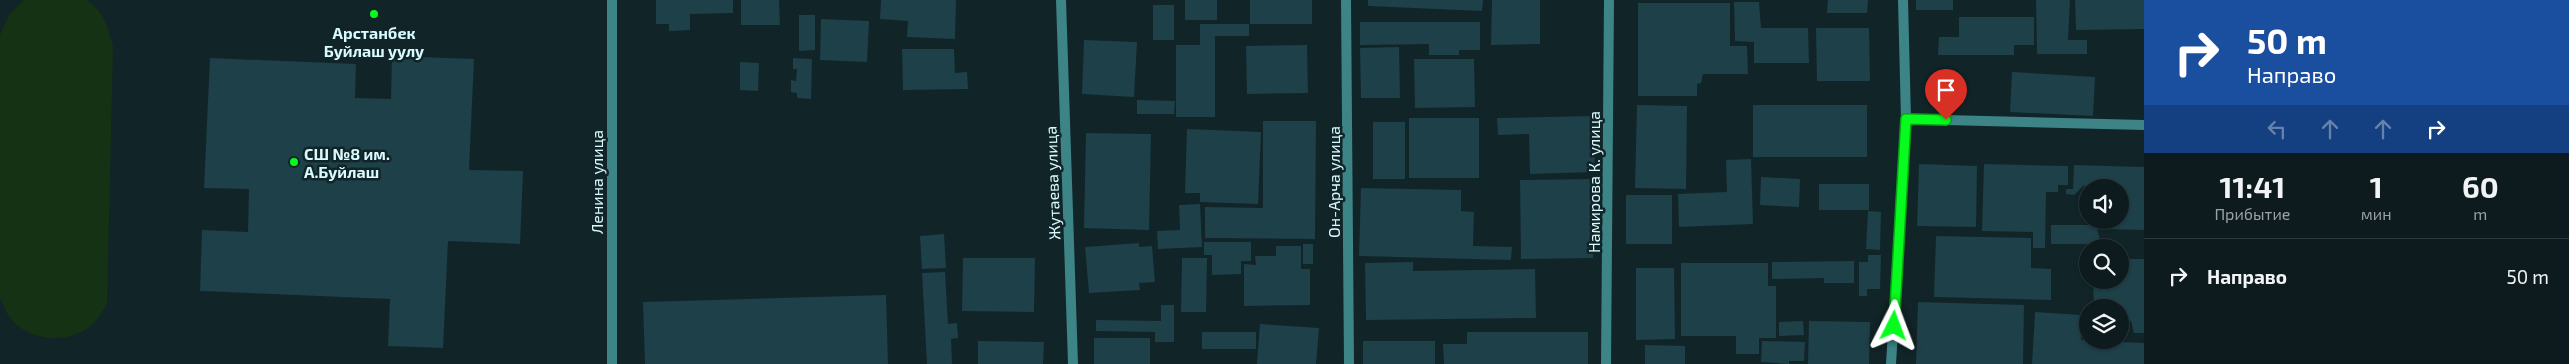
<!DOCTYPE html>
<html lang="ru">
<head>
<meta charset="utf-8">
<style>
	body { margin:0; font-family:"Exo 2",sans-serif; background:#1b282b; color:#f1f3f6; height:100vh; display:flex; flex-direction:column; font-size:19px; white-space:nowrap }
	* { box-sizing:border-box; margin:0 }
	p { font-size:16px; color:#9aa1a4 }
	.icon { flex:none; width:28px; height:28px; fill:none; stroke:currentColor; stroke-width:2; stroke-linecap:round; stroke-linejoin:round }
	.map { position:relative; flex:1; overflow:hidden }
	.side { display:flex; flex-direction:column; background:#0d1b1e; width:425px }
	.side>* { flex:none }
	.banner { background:#1a4fa0; color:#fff; overflow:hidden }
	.fabs { position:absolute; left:2079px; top:179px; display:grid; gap:10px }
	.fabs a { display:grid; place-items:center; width:50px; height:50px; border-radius:50%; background:#0d1b1e; box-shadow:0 1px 4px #0004,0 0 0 1px #2d393c; font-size:25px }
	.pin { position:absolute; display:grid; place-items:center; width:42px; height:42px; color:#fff; margin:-51px -21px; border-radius:50% 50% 50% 0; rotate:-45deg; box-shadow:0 0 5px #0007 }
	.pin .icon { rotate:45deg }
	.me { position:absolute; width:55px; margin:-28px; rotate:3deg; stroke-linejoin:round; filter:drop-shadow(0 0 4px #0008) }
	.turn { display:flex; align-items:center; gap:18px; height:105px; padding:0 20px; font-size:22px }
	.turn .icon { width:65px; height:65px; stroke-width:2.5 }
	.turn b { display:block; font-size:35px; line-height:42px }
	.lanes { display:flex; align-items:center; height:48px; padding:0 20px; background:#0003; justify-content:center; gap:25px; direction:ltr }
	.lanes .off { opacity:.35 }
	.eta { display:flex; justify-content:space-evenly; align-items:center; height:85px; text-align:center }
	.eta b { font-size:30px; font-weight:700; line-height:35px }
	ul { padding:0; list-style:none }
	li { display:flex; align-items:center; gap:15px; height:75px; padding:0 20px; border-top:1px solid #2d393c }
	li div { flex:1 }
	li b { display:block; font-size:19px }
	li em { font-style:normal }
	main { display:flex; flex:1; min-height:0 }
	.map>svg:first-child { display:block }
</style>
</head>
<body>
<main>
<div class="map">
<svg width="2144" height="364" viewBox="0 0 2144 364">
	<rect width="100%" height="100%" fill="#112428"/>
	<!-- green -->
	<path fill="#153214" d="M24 0H86C103 10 108 27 113 46L107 304C103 310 99 318 94 323 71 346 26 342 8 315 5 310 3 303 0 298V35L9 15Z"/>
	<!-- building -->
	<path fill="#1d4049" d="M656 0H733V13L690 14V30L669 31V24H656Z
		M741 0H779L780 25H741Z
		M881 0H956L955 39 907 37 908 21 880 19Z
		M1185 0H1217V20H1185Z
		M1250 0H1312V24H1250Z
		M1368 0H1483L1482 11 1368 6Z
		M1492 0H1540V44L1491 45Z
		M1828 0H1868L1867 13H1827Z
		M1916 0H1953V10H1916Z
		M2036 0H2070L2068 40H2087V54H2037Z
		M2075 0H2144V29L2076 30Z
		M1734 2H1759L1761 28H1808L1809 63H1754V42L1735 41Z
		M1638 3H1730V46H1747L1748 74H1703L1701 83 1697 84V96H1638Z
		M1153 5H1174V40H1153Z
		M799 15H815V50L799 51Z
		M1959 17H2034V45H2014V55H1938L1939 37H1959Z
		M821 19 869 21 867 62 820 60Z
		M1360 22H1480V50H1459V55H1429V44L1360 45Z
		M1200 24H1249V36H1215V117H1176V45H1200Z
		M1816 28H1869L1870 81H1817Z
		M1084 40 1137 42 1134 97 1082 94Z
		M1307 45 1308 93 1247 94 1246 46Z
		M1399 47 1400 98H1361L1360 48Z
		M902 49H954L955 73 967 72 968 89 903 90Z
		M392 56 474 59 469 170 523 171 520 244 448 241 443 348 388 346 390 299 200 291 202 230 248 232 249 189 204 188 210 58 356 64 355 98 391 99Z
		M793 58 812 59 811 99 797 98V93L791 92V80L796 81 797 69H793Z
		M1414 59H1474L1475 107 1415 108Z
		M740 62 759 63 758 91 740 90Z
		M2012 72 2095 77 2093 116 2010 112Z
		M1137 100 1175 101 1174 114H1137Z
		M1637 105 1687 106 1686 189 1635 188Z
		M1753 105H1867V157H1753Z
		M1593 116 1595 172 1530 174 1529 134 1498 135 1497 118Z
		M1409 118H1479V178H1409Z
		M1263 121H1316L1315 239 1205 238V207L1263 208Z
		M1373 122H1405V179H1373Z
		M1187 129 1261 132 1258 204 1200 202V193H1185Z
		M1086 133 1151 134 1149 230 1084 228Z
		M1751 159 1753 224 1679 227 1678 194 1727 192 1726 160Z
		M1919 164 1977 166 1976 227 1917 226Z
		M1984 164 2068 166V185H2058V192H2046L2045 248H2033V232L1982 231Z
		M2074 165 2144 167V230L2106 229 2097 220H2120V188H2088V211L2085 209 2084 185 2074 195 2066 194V189H2073Z
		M1761 177 1800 179 1799 207 1760 205Z
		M1592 179 1593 258 1521 259 1520 180Z
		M1819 184H1869V210H1819Z
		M1361 188 1461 190V211L1474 212 1473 246 1512 247 1511 260 1359 256Z
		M1626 195H1672V244H1626Z
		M1200 204 1202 247 1158 249 1157 231 1180 230 1179 205Z
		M1868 211 1881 212 1880 250 1866 249Z
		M2051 225H2096L2101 244H2051Z
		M944 234 946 268 922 269 920 236Z
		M1936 236 2031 238V268L2051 269V300L1934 297Z
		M1204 242H1251V261H1241V274L1212 275V255H1204Z
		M1139 243V247L1152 246 1155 282 1139 283 1140 290 1089 293 1085 247Z
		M1303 244H1313V264H1303Z
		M1276 246H1301V269H1310V305L1244 306V264L1256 265 1255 256H1276Z
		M1868 255H1881L1880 289H1867V296H1859V262H1868Z
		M963 258H1035L1034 312 962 311Z
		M1182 258H1207L1206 312H1181Z
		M2120 259H2144V333H2134L2131 321 2120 322V308H2094L2093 280H2120Z
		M1854 261V283H1824V278L1772 279V262Z
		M1413 262V271L1535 269 1536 318 1366 320 1365 263Z
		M1681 263H1768V286H1776V338H1759V354H1736V336H1681Z
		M1636 268H1674L1675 339 1636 340Z
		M945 272 948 324 957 323 958 338 951 339 952 364H927L922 273Z
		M886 295 888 364H645L643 302Z
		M1918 302 2024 305 2023 364H1916Z
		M1161 305H1174V342H1155V332L1096 331V320L1161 321Z
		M2035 312 2082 315 2081 340 2144 343V364H2032Z
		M1803 321 1804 335 1779 336V322Z
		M1809 321 1870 322 1869 364H1808Z
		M1260 324 1319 328 1316 364H1257Z
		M1202 332H1256V349H1202Z
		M1467 332H1588V364H1444L1443 344H1467Z
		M1094 338H1150V364H1094Z
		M978 341 1044 342 1043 364H978Z
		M1363 341H1435V364H1363Z
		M1762 341 1805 342 1804 361H1789V364L1761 362Z
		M1645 345 1685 346V364H1645Z"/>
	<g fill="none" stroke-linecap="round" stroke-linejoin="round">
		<!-- minor -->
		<path stroke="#3d8486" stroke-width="10" d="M612 0V364
			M1061 0 1073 364
			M1346 0 1349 364
			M1906 119 2144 125
			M1606 364 1609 0
			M1891 364 1906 119 1903 0"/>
	</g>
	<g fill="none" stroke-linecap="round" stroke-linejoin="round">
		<defs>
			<path id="route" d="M1894 326 1906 119 1946 120"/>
		</defs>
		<!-- route casing -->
		<use href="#route" stroke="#05a314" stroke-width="12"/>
		<!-- route -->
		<use href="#route" stroke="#08fb1f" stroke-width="9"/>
	</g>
	<!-- markers -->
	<g fill="#08fb1f" stroke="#112428" stroke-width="2">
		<circle cx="374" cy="14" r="5"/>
		<circle cx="294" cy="162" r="5"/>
	</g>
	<g text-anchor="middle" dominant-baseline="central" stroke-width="5" stroke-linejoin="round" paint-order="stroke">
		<!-- poi labels -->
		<g font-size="16" font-weight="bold" fill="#d9fafe" stroke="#112428">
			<text x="374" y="32">Арстанбек<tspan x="374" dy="18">Буйлаш уулу</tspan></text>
			<text x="304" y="153" text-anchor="start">СШ №8 им.<tspan x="304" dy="18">А.Буйлаш</tspan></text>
		</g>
		<!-- street labels -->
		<g font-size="16" fill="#d9fafe" stroke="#112428">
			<text transform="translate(596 182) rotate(-90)">Ленина улица</text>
			<text transform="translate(1333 182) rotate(-90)">Он-Арча улица</text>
			<text transform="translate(1593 182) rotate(-90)">Намирова К. улица</text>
			<text transform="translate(1052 183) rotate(-92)">Жутаева улица</text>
		</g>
	</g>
</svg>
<div class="fabs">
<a><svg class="icon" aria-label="sound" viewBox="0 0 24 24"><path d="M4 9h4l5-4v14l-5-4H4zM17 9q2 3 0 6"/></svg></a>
<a><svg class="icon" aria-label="search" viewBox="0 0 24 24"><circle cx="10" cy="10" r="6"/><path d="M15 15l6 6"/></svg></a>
<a><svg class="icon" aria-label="layers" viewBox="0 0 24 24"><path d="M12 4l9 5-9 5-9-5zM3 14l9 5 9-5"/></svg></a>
</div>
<div class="pin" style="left:1946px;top:120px;background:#d93025"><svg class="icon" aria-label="arrive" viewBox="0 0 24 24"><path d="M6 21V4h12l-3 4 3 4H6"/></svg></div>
<svg class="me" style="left:1894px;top:326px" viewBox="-20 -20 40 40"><path d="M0-17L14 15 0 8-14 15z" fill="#08fb1f" stroke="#fff" stroke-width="4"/></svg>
</div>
<section class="side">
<div class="banner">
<div class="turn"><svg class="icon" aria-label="right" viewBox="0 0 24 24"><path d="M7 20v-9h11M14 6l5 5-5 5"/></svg><div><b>50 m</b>Направо</div></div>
<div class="lanes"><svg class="icon off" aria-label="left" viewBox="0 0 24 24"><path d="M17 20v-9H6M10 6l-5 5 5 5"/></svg><svg class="icon off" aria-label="ahead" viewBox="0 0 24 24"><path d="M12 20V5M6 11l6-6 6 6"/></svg><svg class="icon off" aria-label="ahead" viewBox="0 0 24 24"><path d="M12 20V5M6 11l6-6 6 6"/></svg><svg class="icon" aria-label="right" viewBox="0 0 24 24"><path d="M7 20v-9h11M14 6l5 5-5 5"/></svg></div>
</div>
<div class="eta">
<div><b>11:41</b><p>Прибытие</p></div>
<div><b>1</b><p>мин</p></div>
<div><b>60</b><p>m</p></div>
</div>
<ul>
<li><svg class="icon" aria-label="right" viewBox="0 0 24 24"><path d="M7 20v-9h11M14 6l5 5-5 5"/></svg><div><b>Направо</b></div><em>50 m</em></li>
</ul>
</section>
</main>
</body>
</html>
